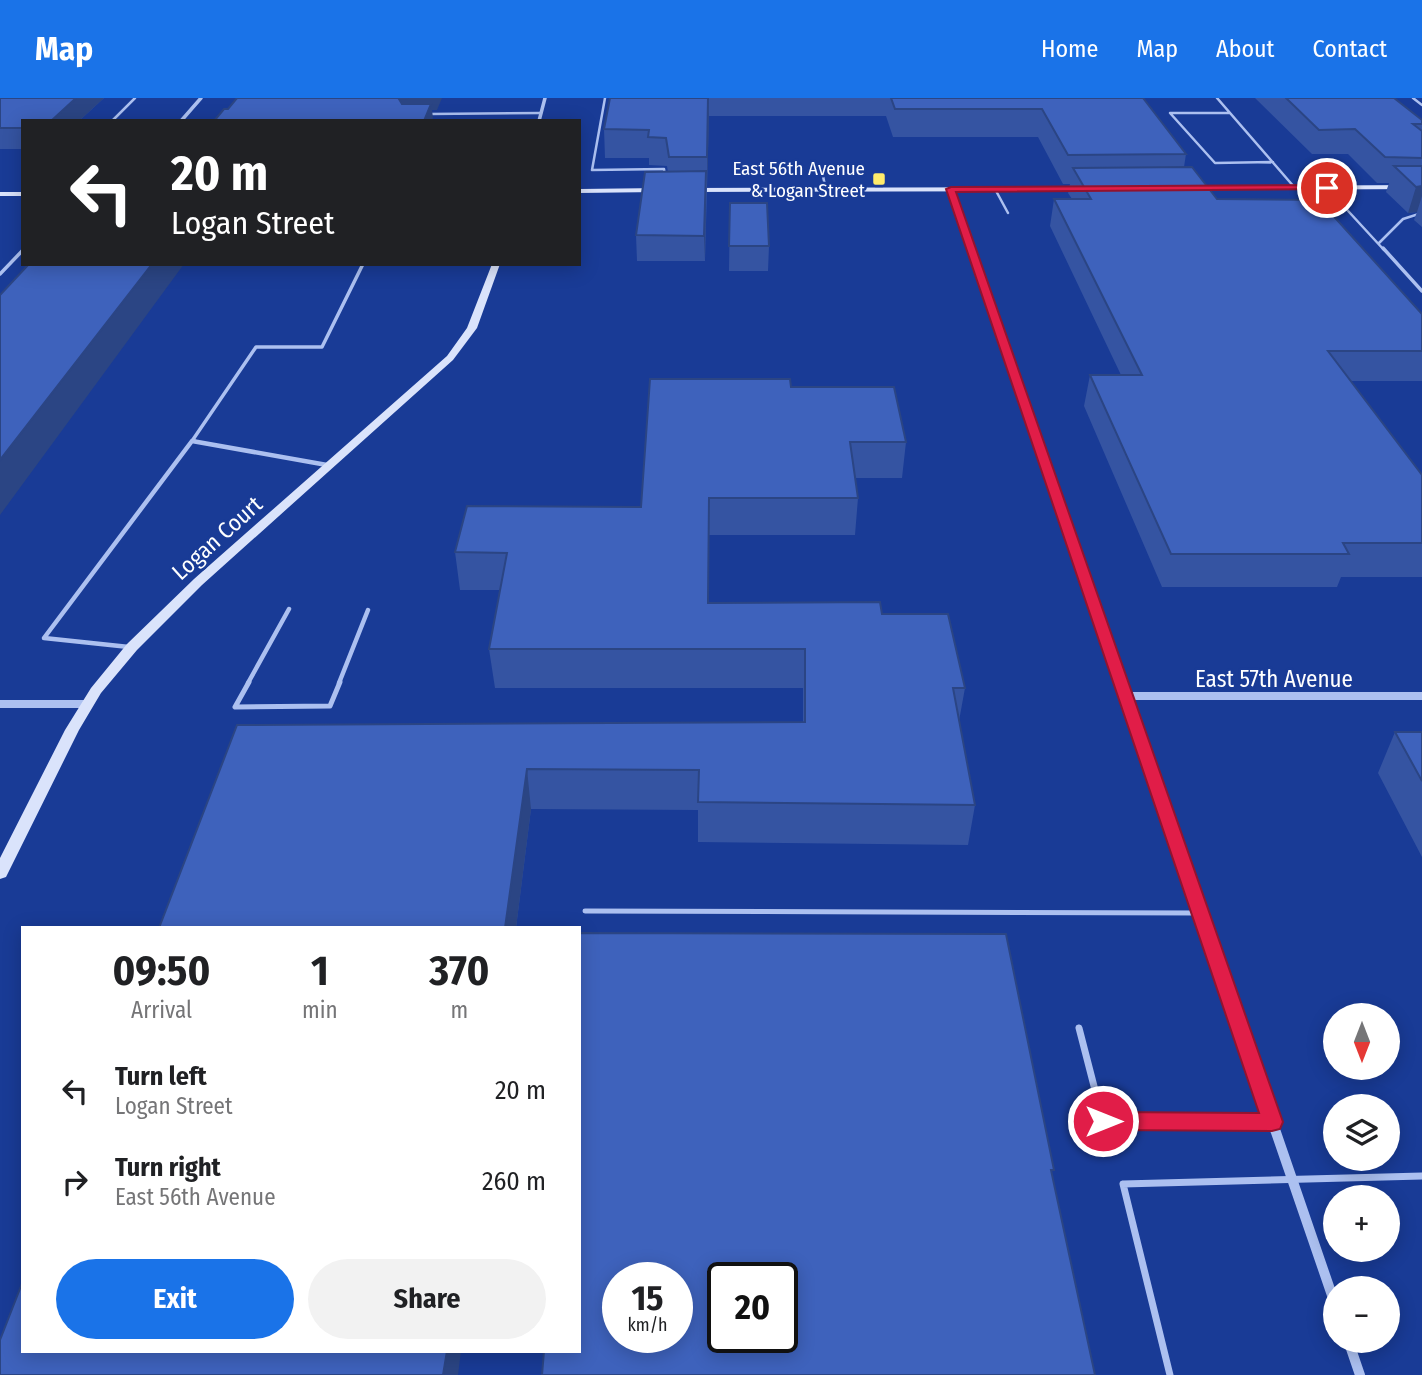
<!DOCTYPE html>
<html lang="en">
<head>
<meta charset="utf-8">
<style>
	body { margin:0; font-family:"Fira Sans Condensed",sans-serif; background:#f2f2f2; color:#202124; height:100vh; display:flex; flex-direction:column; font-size:26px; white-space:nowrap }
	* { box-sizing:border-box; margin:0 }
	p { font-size:23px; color:#757577 }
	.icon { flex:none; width:38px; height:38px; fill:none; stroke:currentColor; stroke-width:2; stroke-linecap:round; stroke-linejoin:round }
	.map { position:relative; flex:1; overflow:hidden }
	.sheet { position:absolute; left:21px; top:828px; width:560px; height:427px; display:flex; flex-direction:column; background:#fff; border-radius:0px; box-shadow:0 4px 18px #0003 }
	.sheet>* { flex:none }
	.top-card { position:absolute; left:21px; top:21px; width:560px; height:147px; border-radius:0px; box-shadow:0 4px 18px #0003; background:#202124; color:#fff; overflow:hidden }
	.needle { width:46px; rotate:180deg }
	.fabs { position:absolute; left:1323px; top:905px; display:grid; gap:14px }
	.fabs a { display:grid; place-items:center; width:77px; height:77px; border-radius:50%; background:#fff; box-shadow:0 4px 18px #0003; font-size:35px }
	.speed { position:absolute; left:602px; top:1164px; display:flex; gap:14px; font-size:35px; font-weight:700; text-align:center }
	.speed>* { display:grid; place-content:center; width:91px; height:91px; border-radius:50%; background:#fff; box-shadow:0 4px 18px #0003; line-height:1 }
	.speed small { font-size:18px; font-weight:400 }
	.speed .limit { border:4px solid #111; border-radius:10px; background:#fff; color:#111 }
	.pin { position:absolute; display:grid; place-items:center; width:60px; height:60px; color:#fff; margin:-30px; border:4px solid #fff; border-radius:50%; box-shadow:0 2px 7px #0007 }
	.me { position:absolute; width:77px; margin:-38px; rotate:90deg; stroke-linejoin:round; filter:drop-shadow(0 0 5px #0008) }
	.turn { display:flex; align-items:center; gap:24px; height:147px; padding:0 35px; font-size:32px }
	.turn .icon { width:91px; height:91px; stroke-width:2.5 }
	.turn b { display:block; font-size:49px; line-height:60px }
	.eta { display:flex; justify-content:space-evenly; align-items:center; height:119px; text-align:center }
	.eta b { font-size:42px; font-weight:700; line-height:49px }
	.primary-button { display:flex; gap:14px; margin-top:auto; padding:14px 35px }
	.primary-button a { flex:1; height:80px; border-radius:42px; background:#1a73e8; color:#fff; font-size:28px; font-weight:700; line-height:80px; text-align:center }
	.primary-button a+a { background:#f2f2f2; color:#202124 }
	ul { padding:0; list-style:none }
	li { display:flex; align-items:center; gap:21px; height:91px; padding:0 35px }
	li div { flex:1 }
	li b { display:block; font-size:26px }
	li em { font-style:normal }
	header { display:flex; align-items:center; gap:42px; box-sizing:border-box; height:98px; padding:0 35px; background:#1a73e8; color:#fff }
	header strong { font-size:33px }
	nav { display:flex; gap:38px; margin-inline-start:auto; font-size:24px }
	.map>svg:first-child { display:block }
</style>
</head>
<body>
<header>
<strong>Map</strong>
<nav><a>Home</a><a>Map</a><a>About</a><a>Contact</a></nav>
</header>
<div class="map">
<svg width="1422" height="1277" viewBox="0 0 1422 1277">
	<rect width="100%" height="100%" fill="#193b96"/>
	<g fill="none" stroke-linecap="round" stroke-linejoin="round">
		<!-- lane-far4 -->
		<path stroke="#acc0f0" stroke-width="2.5" d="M605 0 592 72 664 71 665 79
			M1217 0 1295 90
			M1413 0 1422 7
			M1230 15H1170L1215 65 1273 64
			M429 16 541 15
			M112 23 135 0
			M821 69 826 92
			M1327 90 1384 152
			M995 91 1008 115
			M1379 145 1403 121 1422 115"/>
		<!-- lane-far3 -->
		<path stroke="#acc0f0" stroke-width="3.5" d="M1383 150 1422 193
			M0 176 23 152
			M192 343 256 249H322L363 166
			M192 343H195"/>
		<!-- lane-far2 -->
		<path stroke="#acc0f0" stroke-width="4.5" d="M129 549 44 540 192 343 327 367
			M248 585 289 511
			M339 585 368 512"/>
		<!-- lane-far1 -->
		<path stroke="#acc0f0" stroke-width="5" d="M249 584 235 609 330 608 340 584
			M585 813 1200 815"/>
		<!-- lane -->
		<path stroke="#acc0f0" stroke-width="7" d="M1079 930 1103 1023 1272 1024
			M1170 1277 1123 1086 1422 1078"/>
		<!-- street-far4 -->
		<path stroke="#acc0f0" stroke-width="3.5" d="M181 23 201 0
			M539 23 545 0
			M951 91 972 152"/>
		<!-- street-far3 -->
		<path stroke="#acc0f0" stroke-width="4.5" d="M971 150 1038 343"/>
		<!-- street-far2 -->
		<path stroke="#acc0f0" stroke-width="6" d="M1037 342 1121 585"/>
		<!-- street-far1 -->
		<path stroke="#acc0f0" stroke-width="8" d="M1121 584 1227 891
			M1125 598H1422
			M0 606H88"/>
		<!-- street -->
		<path stroke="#acc0f0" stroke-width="10" d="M1226 889 1335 1206
			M1348 1242 1360 1277"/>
		<!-- secondary -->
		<path fill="#dae3fb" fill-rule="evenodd" d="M1422 87V91L1190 92 1186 90 1190 88Z
			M1085 89 1089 91 1088 93 689 94 685 92 689 90Z
			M661 90V94H658L579 95V91Z
			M0 94H23V98H0Z
			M492 166H500L477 230 453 262 202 487 137 552 101 595 79 632 8 775 6 779 0 781V760L65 632 91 590 127 546 194 481 447 258 467 230Z"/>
	</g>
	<!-- wall -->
	<path fill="#3554a2" d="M0 0H104L79 23H23V51H0Z
		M610 0H1143L1186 56 1184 69 1217 101 1422 216V283H1351L1422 377V479H1341L1337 489H1162L1084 308 1090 277H1121L1050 128 1054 101H1072L1068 95 1070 86H1063L1038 39H893L886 18H709L705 163H637L636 137 668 74 667 68 649 67V60H605L604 31Z
		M1255 0H1394L1422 22V129L1414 122 1417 114 1408 115 1386 94 1389 85H1377L1348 56H1312Z
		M730 105 769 148 768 173H729Z
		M791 289 906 344 902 380H855L858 400 855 437H709L708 505 882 516 965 590 959 623 975 707 968 747 698 744V712L531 711 516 830H159L237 627 803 624V590H495L489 551 500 492H460L455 454 641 409Z
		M1395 634H1422V759L1378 675Z"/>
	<!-- shaded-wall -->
	<path fill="#2b4584" d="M76 0H104L79 23H51Z
		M408 0H442L437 12H432L433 20 432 23H424L401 15 399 1Z
		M709 0V18L707 88V59Z
		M706 73V97L705 163 704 138Z
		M1422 88V98L1417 114 1408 115 1416 89Z
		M152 166H184L0 417V362Z
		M527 671 531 711 516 830H505Z
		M447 1253H461L458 1277H443Z"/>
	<!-- building -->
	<path fill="#3e62bc" stroke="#2b4584" stroke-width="2" fill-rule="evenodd" d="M0 0H76L51 23H23V30H0Z
		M237 0H408L399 1 402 6H431L424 23H214L224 11H228Z
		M610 0H708L707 59H669L666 40 648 39 649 32 604 31Z
		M891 0H1143L1186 56 1068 57 1042 11H895Z
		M1286 0H1394L1422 22V26H1413L1422 33V60L1385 59 1355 31 1319 32Z
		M1394 68H1422V88L1416 89Z
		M1192 69 1217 101 1319 102 1422 216V253H1328L1422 377V445H1343L1349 456H1171L1090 277H1142L1054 101H1091L1073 70Z
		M706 73 704 138 636 137 645 74Z
		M730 105H767L769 148H729Z
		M29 166H152L0 362V197Z
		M650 281H790L791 289H894L906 344H850L858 400H709L708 505 880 504 882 516H948L965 590H953L975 707 698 704 699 672 527 671 505 830H159L237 627 805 624V551H489L507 455 455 454 467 408 641 409Z
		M1395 634H1422V683Z
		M579 835 1006 836 1054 1072H1051L1095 1277H542L544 1253H579ZM618 1180H677V1239H618ZM723 1180H782V1239H723Z
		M23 1183V1253H447L443 1277H0V1242Z"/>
	<!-- route -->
	<path fill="#e11d48" stroke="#92132f" stroke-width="2" d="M1327 87 1330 91 956 94 1283 1024 1280 1031 1272 1033 1103 1032 1096 1030 1093 1023 1096 1017 1103 1014 1259 1015 946 91 951 89Z"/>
	<!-- markers -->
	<rect fill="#ffec6b" stroke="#193b96" stroke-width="2.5" x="872" y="74" width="14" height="14" rx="3.5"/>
	<g text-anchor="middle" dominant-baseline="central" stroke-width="5" stroke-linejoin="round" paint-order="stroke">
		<!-- far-poi labels -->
		<g font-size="19" fill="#fff" stroke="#193b96" text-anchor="end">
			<text x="865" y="70">East 56th Avenue<tspan x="865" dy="22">&amp; Logan Street</tspan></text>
		</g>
		<!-- street labels -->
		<g font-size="23" fill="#fff" stroke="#193b96">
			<text transform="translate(217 440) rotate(-42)">Logan Court</text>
			<text x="1274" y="581">East 57th Avenue</text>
		</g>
	</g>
</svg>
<div class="fabs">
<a><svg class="needle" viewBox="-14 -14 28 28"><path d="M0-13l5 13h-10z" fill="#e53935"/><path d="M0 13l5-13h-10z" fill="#757577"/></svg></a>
<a><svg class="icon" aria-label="layers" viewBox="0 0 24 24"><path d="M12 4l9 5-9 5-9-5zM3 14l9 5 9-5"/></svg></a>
<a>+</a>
<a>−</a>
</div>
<div class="speed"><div>15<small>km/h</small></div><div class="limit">20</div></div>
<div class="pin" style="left:1327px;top:90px;background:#d93025"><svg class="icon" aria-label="arrive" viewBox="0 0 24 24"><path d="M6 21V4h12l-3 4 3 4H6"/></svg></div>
<svg class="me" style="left:1103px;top:1023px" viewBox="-20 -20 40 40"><circle r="17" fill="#e11d48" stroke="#fff" stroke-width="3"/><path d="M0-11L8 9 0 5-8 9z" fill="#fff"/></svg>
<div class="top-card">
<div class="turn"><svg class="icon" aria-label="left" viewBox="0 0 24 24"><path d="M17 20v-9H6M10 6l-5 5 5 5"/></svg><div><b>20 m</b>Logan Street</div></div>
</div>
<section class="sheet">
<div class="eta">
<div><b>09:50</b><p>Arrival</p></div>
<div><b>1</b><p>min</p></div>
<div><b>370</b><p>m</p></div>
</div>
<ul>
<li><svg class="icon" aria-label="left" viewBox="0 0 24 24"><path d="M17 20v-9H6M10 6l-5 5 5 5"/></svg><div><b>Turn left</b><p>Logan Street</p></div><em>20 m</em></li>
<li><svg class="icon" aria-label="right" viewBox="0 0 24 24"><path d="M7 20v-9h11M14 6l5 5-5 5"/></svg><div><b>Turn right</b><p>East 56th Avenue</p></div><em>260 m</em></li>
</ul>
<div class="primary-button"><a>Exit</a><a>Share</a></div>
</section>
</div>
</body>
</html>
